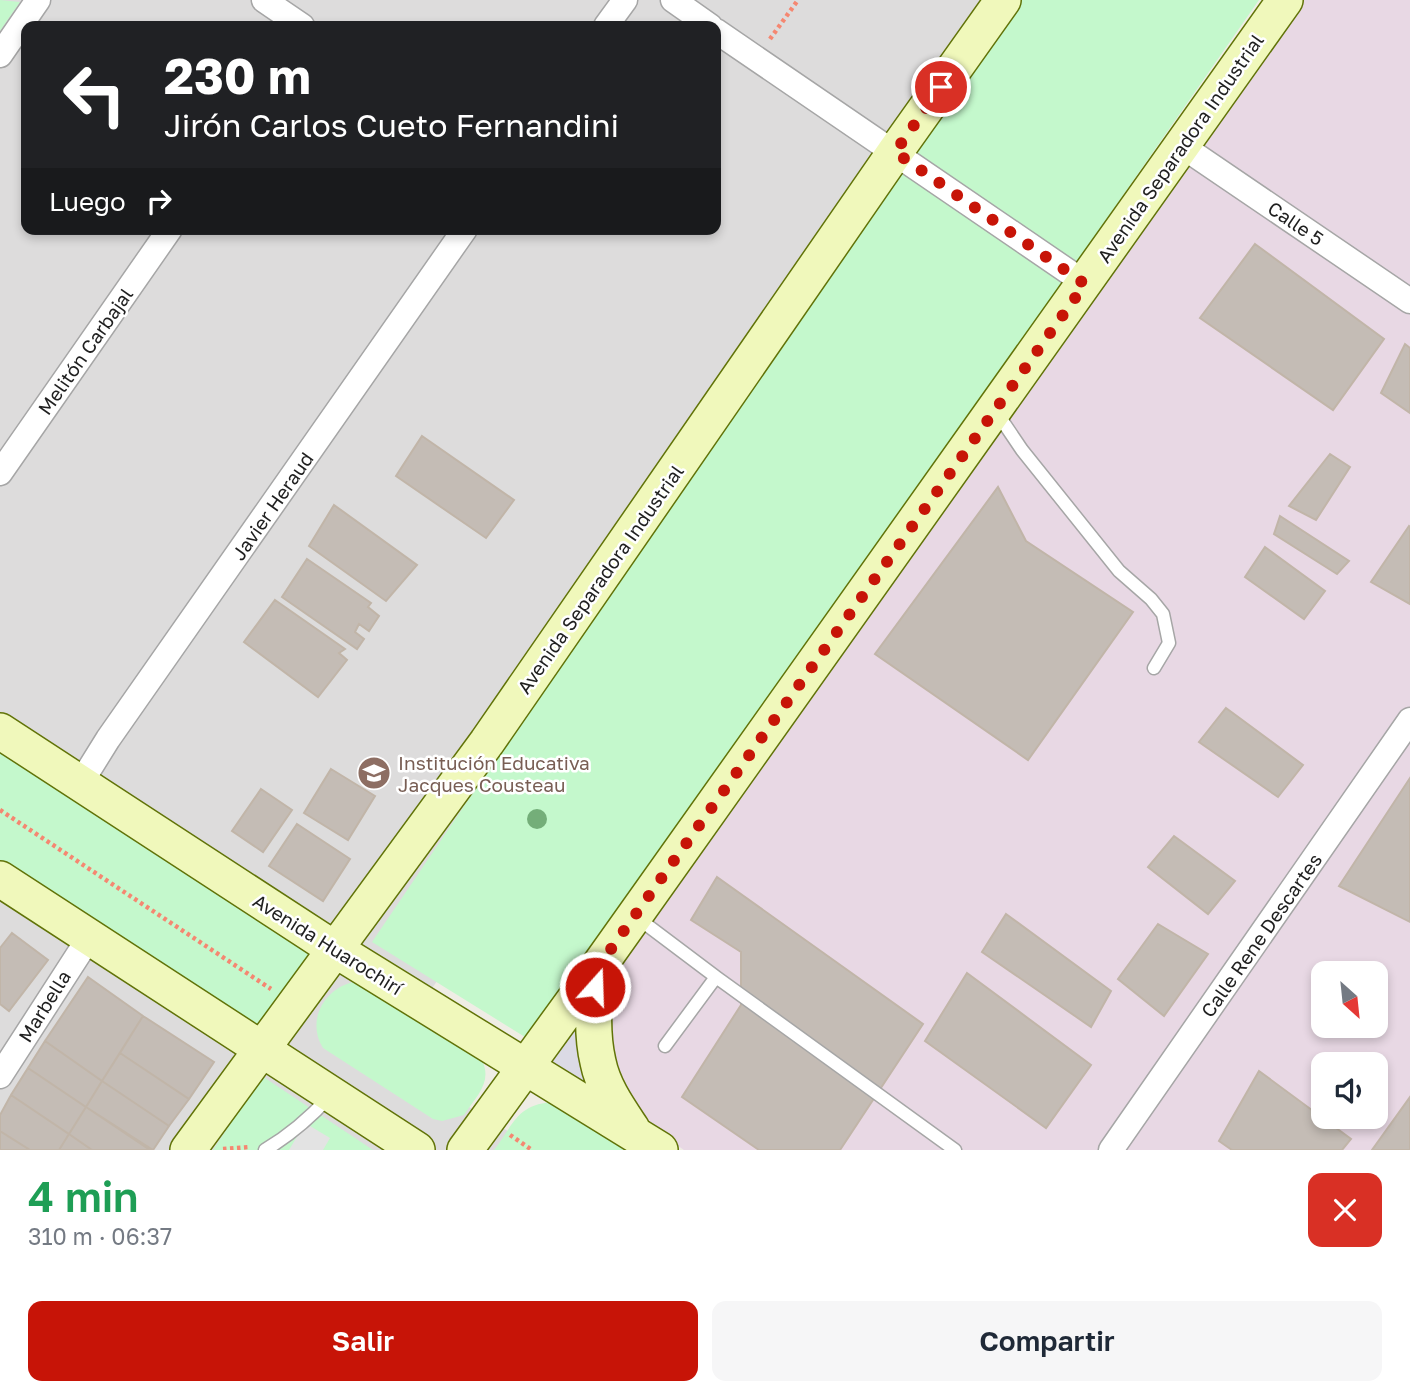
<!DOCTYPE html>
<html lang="es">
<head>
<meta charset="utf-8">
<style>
	body { margin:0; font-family:"Golos Text",sans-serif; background:#f6f6f7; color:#1f2937; height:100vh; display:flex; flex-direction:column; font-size:26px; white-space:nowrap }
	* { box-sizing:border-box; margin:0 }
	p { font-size:23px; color:#747a83 }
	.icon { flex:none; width:38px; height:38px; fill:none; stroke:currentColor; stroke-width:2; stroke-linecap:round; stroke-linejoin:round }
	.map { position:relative; height:1150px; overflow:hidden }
	.sheet { display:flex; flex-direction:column; background:#fff; flex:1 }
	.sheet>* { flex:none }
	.guide { position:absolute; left:21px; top:21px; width:700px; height:214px; border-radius:14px; box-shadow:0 4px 10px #0003; background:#202124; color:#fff; overflow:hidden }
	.needle { width:46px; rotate:153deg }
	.controls { position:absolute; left:1311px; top:961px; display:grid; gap:14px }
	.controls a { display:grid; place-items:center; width:77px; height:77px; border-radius:14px; background:#fff; box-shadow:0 4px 10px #0003; font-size:35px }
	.pin { position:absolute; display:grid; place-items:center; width:60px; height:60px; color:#fff; margin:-30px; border:4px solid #fff; border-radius:50%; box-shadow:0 2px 7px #0007 }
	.me { position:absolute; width:77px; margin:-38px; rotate:20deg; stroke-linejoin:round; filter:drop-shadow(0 0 5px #0008) }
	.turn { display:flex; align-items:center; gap:24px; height:147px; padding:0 28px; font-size:32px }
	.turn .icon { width:91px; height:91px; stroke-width:2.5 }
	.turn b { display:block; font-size:49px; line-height:60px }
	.then { display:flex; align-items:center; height:66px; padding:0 28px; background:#0003; gap:14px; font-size:26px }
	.round { display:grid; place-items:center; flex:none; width:74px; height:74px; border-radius:14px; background:#f6f6f7 }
	.head { display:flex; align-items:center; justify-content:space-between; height:119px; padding:0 28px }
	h1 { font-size:42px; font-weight:600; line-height:52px; color:#1e9e55 }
	.cta { display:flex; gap:14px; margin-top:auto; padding:14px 28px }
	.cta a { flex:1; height:80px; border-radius:14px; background:#c71407; color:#fff; font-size:28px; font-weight:600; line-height:80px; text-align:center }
	.cta a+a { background:#f6f6f7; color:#1f2937 }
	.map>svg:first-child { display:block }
</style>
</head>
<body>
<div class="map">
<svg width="1410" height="1150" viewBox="0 0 1410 1150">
	<rect width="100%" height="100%" fill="#efede5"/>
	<!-- residential -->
	<path fill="#dddcdc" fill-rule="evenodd" d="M0 0H1114L386 1055 538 1150H0ZM26 26H716V229H26Z"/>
	<!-- industrial -->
	<path fill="#e8d8e4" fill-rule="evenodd" d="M1303 0H1410V1150H684L648 1125 618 1081 604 1029 616 974ZM1323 973H1376V1026H1323ZM1323 1064H1376V1116H1323Z"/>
	<!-- park -->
	<path fill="#c4f8cc" d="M0 0 20 2 0 31Z
		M1021 0H1259L533 1042 372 942 632 558Z
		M0 751 310 954 253 1034 0 869Z
		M353 982H363L479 1055C495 1080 478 1094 464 1115L442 1121 433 1119 323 1048C306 1021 324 989 353 982Z
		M262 1076 373 1150H213Z
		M556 1102 627 1150H494C515 1122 518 1103 556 1102Z"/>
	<!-- parking -->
	<path fill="#e3e3e3" d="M305 1123 330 1138 323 1150H289Z"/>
	<!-- plaza -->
	<path fill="#dbdae5" d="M583 1020 598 1097 548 1064Z"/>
	<!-- building -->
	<path fill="#c4bcb5" stroke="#c1b5a8" stroke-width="2" d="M1255 244 1384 339 1333 410 1200 318Z
		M1405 344 1410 348V413L1381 393Z
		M422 436 514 500 486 538 396 476Z
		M1330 454 1350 467 1316 520 1289 506Z
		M998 487 1026 541 1133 612 1028 760 875 654Z
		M334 505 417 565 386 601 309 546Z
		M1280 516 1349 561 1337 574 1274 534Z
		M1409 526 1410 527V604L1371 582Z
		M1265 547 1325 591 1304 619 1245 577Z
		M307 559 371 603 368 607 379 616 369 631 359 624 355 632 364 639 357 649 282 597Z
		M275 600 345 649 339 653 347 660 318 697 244 642Z
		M1226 708 1303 765 1278 797 1199 742Z
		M331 769 375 796 348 840 304 813Z
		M1410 778V922L1339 886Z
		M261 789 292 810 263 852 232 831Z
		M297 824 350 859 323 901 269 866Z
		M1174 836 1235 881 1208 914 1148 867Z
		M717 877 923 1024 840 1150H759L682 1097 741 1005V952L691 920Z
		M1006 914 1111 991 1091 1027 982 952Z
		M1158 924 1208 954 1164 1016 1118 979Z
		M12 933 48 960 9 1011 0 1004V948Z
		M967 973 1091 1065 1046 1128 925 1041Z
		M88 977 143 1016 102 1081 45 1041Z
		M143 1016 214 1062 189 1099 120 1053Z
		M45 1041 102 1081 86 1107 28 1068Z
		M120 1053 189 1099 169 1126 102 1081Z
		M28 1068 86 1107 69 1134 11 1095Z
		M1259 1071 1351 1139 1342 1150H1232L1219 1141Z
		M102 1081 169 1126 153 1150 86 1107Z
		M11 1095 69 1134 59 1150H30L0 1131V1115Z
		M1410 1097V1150H1372Z
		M86 1107 150 1150H92L69 1134Z
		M0 1131 30 1150H0Z
		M69 1134 92 1150H59Z"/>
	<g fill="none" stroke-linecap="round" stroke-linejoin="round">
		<defs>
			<path id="lane" d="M997 413 1022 450 1119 571 1151 599 1163 614 1169 643 1154 668
				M635 916 716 977
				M665 1046 716 977 955 1150
				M265 1150C290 1135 309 1119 329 1097"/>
			<path id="street" d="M264 0 302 26
				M673 0 710 26
				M606 26 625 0
				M716 31 1085 283
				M0 55 38 0
				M1182 146 1410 301
				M0 473 170 229
				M80 784 108 739 465 229
				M0 1076 89 938
				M1111 1150 1410 720"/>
			<path id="secondary" d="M0 731 336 950 660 1150
				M0 879 417 1150
				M596 970C594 1000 591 1033 598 1062 603 1087 618 1108 632 1129
				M188 1150 487 742 895 152 1003 0
				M465 1150 596 970 1285 0"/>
		</defs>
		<!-- lane casing -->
		<use href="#lane" stroke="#a6a6a6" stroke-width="15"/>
		<!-- street casing -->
		<use href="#street" stroke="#a6a6a6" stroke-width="27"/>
		<!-- secondary casing -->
		<use href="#secondary" stroke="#617308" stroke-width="38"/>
		<!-- path -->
		<path stroke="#f58771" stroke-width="4.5" stroke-dasharray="3.5 3.5" stroke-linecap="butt" d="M770 39 798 0
			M0 810 271 989
			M510 1135 532 1150
			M223 1149 249 1147"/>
		<!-- lane -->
		<use href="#lane" stroke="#fff" stroke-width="12"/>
		<!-- street -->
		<use href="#street" stroke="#fff" stroke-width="24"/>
		<!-- secondary -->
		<use href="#secondary" stroke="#f0f8bb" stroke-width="35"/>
	</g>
	<!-- trees -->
	<circle fill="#74ae79" cx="537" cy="819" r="10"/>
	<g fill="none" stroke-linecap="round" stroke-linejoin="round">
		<!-- route -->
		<path stroke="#c71407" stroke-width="12" stroke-dasharray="0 21.6" d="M595 987 596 970 1085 284 895 152 941 87"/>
	</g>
	<!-- icons -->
	<defs>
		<symbol id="school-disc" viewBox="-11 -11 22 22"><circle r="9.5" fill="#8d6e63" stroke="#fff"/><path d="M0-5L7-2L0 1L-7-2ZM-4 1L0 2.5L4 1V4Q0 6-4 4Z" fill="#fff"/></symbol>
	</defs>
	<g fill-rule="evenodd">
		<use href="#school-disc" x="355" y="754" width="38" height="38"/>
	</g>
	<g text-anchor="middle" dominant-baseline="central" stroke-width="5" stroke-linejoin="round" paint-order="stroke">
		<!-- street labels -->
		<g font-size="19" fill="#1f1f1f" stroke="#fff">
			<text transform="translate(1180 148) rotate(-55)">Avenida Separadora Industrial</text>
			<text transform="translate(1296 223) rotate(34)">Calle 5</text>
			<text transform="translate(85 351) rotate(-55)">Melitón Carbajal</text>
			<text transform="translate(272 506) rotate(-55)">Javier Heraud</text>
			<text transform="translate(600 579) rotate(-55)">Avenida Separadora Industrial</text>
			<text transform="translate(1261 935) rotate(-55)">Calle Rene Descartes</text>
			<text transform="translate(328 944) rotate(32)">Avenida Huarochirí</text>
			<text transform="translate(44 1006) rotate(-58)">Marbella</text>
		</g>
		<!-- education labels -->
		<g font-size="19" fill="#785e54" stroke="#fff" text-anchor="start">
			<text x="398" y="762">Institución Educativa<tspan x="398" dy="22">Jacques Cousteau</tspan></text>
		</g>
	</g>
</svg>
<div class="controls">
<a><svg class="needle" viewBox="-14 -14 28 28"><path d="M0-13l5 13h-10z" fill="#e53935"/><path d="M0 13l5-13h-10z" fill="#747a83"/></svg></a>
<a><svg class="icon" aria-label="sound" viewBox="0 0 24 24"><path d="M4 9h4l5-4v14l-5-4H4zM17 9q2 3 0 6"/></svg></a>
</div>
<div class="pin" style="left:941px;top:87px;background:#d93025"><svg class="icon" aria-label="arrive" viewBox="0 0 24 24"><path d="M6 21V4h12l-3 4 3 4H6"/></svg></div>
<svg class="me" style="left:595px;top:987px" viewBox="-20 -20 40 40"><circle r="17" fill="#c71407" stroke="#fff" stroke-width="3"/><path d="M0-11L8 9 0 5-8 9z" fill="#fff"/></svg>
<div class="guide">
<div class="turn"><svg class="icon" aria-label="left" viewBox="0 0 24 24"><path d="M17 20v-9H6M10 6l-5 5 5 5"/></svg><div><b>230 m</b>Jirón Carlos Cueto Fernandini</div></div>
<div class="then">Luego<svg class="icon" aria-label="right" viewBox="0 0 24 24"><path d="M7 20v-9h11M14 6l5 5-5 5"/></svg></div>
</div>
</div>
<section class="sheet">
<div class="head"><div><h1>4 min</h1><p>310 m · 06:37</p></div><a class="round" style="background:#d93025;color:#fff"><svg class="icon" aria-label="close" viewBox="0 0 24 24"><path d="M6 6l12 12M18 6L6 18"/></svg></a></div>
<div class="cta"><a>Salir</a><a>Compartir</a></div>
</section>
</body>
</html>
